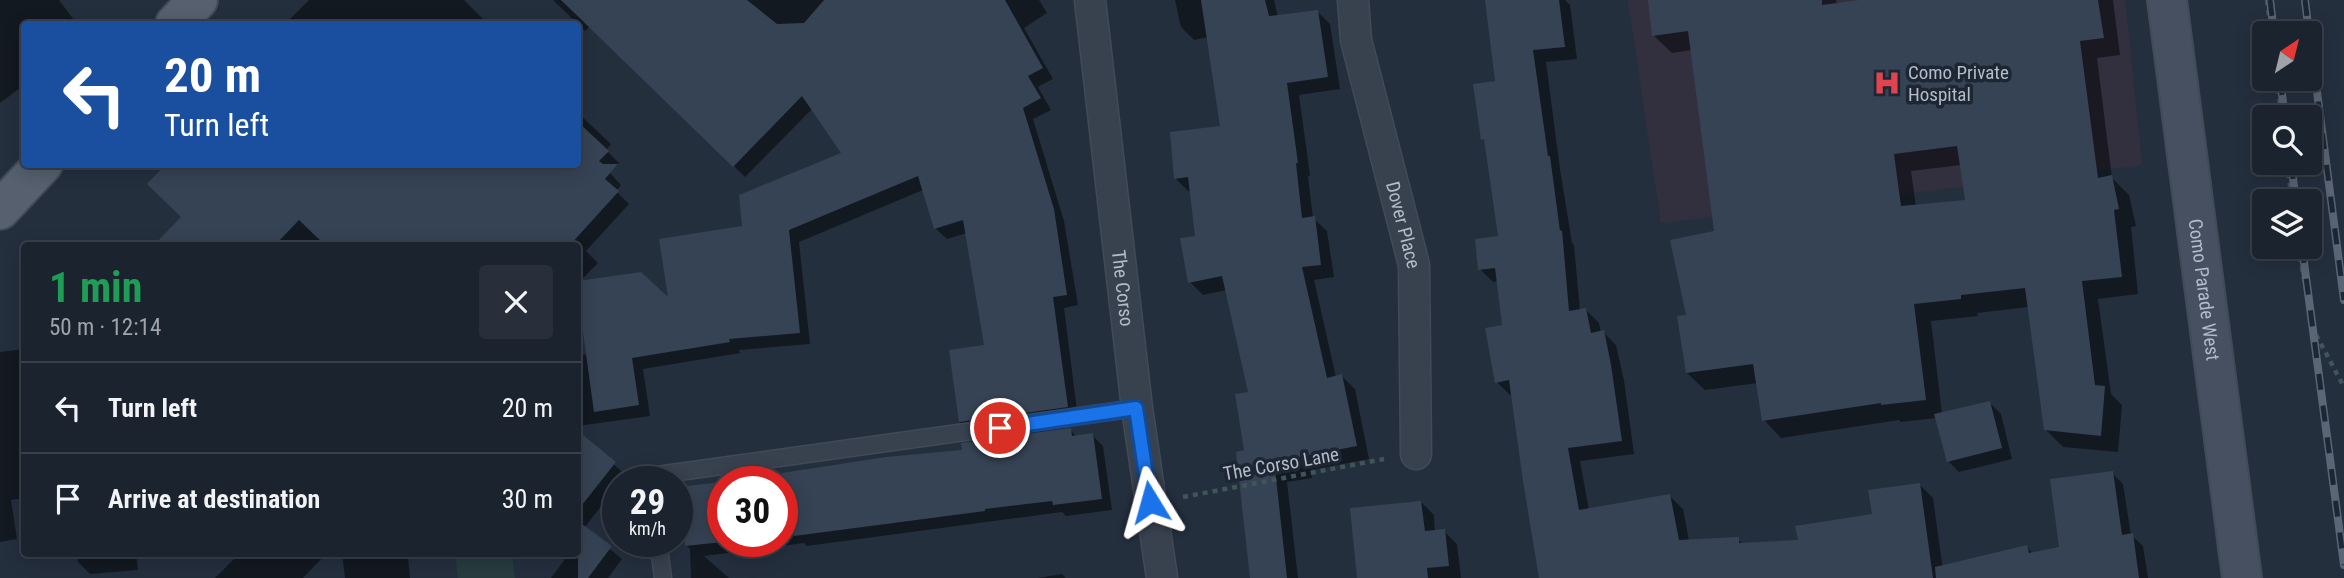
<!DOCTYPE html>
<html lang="en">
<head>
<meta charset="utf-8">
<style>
	body { margin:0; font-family:"Roboto Condensed",sans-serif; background:#282f3a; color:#f1f3f6; height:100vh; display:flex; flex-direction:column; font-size:26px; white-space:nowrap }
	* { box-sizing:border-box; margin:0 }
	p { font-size:23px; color:#a0a4aa }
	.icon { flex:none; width:38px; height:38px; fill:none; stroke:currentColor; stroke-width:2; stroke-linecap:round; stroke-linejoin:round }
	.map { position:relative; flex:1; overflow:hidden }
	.panel { position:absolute; left:21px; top:242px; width:560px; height:315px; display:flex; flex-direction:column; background:#1b232e; border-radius:7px; box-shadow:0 4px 18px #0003,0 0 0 2px #39404a }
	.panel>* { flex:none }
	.top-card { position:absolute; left:21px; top:21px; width:560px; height:147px; border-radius:7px; box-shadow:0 4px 18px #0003,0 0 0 2px #39404a; background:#1a4fa0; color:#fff; overflow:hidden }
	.needle { width:46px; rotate:35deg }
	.controls { position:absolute; left:2252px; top:21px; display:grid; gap:14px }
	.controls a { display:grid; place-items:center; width:70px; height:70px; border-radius:7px; background:#1b232e; box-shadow:0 4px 18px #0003,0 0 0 2px #39404a; font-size:35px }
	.speed { position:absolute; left:602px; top:466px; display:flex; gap:14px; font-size:35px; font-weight:700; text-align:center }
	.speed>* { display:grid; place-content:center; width:91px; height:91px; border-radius:50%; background:#1b232e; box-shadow:0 4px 18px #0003,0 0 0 2px #39404a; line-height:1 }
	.speed small { font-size:18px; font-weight:400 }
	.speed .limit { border:10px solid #d22; background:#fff; color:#111 }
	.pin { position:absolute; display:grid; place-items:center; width:60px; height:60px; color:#fff; margin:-30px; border:4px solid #fff; border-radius:50%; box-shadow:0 2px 7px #0007 }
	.me { position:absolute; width:77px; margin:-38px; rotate:352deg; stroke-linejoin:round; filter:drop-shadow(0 0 5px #0008) }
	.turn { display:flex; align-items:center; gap:24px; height:147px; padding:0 28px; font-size:32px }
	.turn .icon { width:91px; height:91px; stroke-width:2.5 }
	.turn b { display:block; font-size:49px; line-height:60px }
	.round { display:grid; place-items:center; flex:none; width:74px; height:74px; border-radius:7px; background:#282f3a }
	.head { display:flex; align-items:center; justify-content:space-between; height:119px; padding:0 28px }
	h1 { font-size:42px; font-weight:700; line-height:52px; color:#1e9e55 }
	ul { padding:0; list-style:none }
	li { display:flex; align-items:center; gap:21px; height:91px; padding:0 28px; border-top:2px solid #39404a }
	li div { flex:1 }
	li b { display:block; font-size:26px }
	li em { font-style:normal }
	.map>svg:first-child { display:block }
</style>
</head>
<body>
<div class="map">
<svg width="2344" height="578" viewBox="0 0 2344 578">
	<rect width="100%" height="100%" fill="#242f3e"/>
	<!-- medical -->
	<path fill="#32303f" d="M1628 0H2125L2142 165 1661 223Z"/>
	<!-- green -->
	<path fill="#263c3f" d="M455 553H512L515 578H458Z"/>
	<!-- shadow -->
	<path fill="#0007" fill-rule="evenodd" d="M0 0H59L77 24H24V85L0 103Z
		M309 0H464L488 24H285Z
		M553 0H1039L1047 13 1024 28 1053 79 1038 87 1051 110 1033 119 1064 221 1078 305 1064 308 1078 418 971 433 960 422 986 347 967 233 947 239 935 228 923 190 799 242 810 344 739 350 740 353 643 369 650 416 578 426V356L588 354 578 284V245H156L578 164V113L611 144 606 150 619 163 610 173 621 185 616 191 629 204 586 251 598 263 579 282 671 302 744 228 843 154 813 108 745 177 590 26 585 31Z
		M1175 0H1274L1278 17 1317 11 1330 24 1340 89 1299 95 1310 175 1308 176 1313 218 1327 231 1334 277 1314 280 1336 377 1342 376 1355 389 1369 459 1311 470 1312 478 1287 482 1298 578H1252L1246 452 1250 393 1227 290 1203 295 1190 282 1197 237 1192 191H1188L1175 178 1222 128 1209 37 1194 40 1181 27Z
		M1487 0H1565L1570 5 1577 59 1546 62 1560 169 1572 243 1574 245 1580 311 1586 310 1599 323 1601 333 1603 332 1616 345 1624 380 1634 454 1580 461 1589 510 1670 496 1683 509 1689 541 1738 539 1744 545 1800 541 1874 516 1920 485 1933 498 1944 578H1541L1513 394 1510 395 1497 382 1504 326 1499 281 1493 282 1480 269 1500 238 1487 142 1483 139 1497 83Z
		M1649 0H1836L1837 5 1873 0H2113L2120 55 2097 58 2112 178 2129 195 2136 226 2131 227 2138 294 2098 299 2111 394 2122 405 2118 452 2063 447 2045 429 2029 307 1977 313 1978 316 1931 321 1942 414 1990 403 2001 414 2012 459 1959 472 1948 461 1937 418 1900 422 1899 420 1781 438 1764 420 1758 383 1705 390 1687 373 1688 317 1716 232 1692 50 1672 53 1654 36ZM1961 165 1966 202 1916 207 1911 171Z
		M24 349V498L11 500 17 539 0 542V352Z
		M1070 430 1077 437 1092 435 1103 446 1112 510 1066 516 1062 512 807 546 804 543 704 556 729 578H691L690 549 686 545 723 541H782V481L735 480 964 451Z
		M580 436 626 475 621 481H618V485L584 528 622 559 608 578H551L565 559 557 553H578V439Z
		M2112 473 2123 484 2131 535 2143 546 2148 578H1961L2026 547 2034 554 2061 549Z
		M1421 502 1434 515 1435 532 1444 531 1457 544 1461 578H1359Z
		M77 553H136L138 570 90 574 78 562Z
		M240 553H327L303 578H215Z
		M342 553H404L408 557 410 578H345Z
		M1062 574 1066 578H1038Z"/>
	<!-- building -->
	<path fill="#364354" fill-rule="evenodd" d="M561 0H747L777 24 804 23 824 0H1005L1043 68 1028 76 1041 98 1023 108 1054 209 1067 295 1053 297 1068 407 959 422 949 350 984 345 963 220 934 229 918 176 789 230 800 333 729 339 730 342 632 358 639 405 594 412 578 296V281L641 272 668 297 659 239 742 226 739 195 841 153 802 96 733 167Z
		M1201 0H1265L1269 16 1318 10 1328 77 1287 83 1298 163H1296L1302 218 1315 216 1321 265 1302 267 1327 378 1342 374 1357 446 1299 457 1300 466 1275 469 1287 578H1250L1236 452 1244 450 1235 394 1248 392 1222 276 1188 283 1180 238 1195 236 1188 177 1174 179 1170 132 1220 126Z
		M1485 0H1559L1565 47 1533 50 1548 156H1550L1560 231 1562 230 1569 311 1586 308 1591 333 1604 330 1611 365 1622 441 1568 448 1579 510 1670 494 1679 540 1739 537V543L1798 540 1795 526 1872 514 1868 490 1920 483 1933 578H1539L1523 481 1509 380 1495 383 1485 328 1502 325 1495 268 1478 270 1475 239 1498 236 1484 139 1481 140 1473 84 1495 81Z
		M1648 0H1822V5L1859 0H2098L2104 38 2080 41 2098 178 2112 175 2119 209 2114 210 2122 277 2082 281 2095 385 2105 386 2101 436 2044 430 2025 288 1961 295V299L1914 304 1926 400 1881 405V403L1762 421 1753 364 1686 373 1677 316 1686 315 1670 240 1714 231 1688 31 1652 36ZM1957 146 1965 200 1901 206 1894 154Z
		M578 122 609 151 599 161 603 164H618L605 179 619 191 570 245H325L299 220 275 245H154L181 217 147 184 166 164H578Z
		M1990 401 2002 448 1947 462 1934 414Z
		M1071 428 1072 436 1093 433 1102 499 1053 505 1052 501 985 509V511L794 536V532L782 534V473L886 457 962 450 961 443Z
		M578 431 616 462 578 510Z
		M2113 471 2122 535 2133 533 2139 578H1936L1935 567 2027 545 2029 553 2059 547 2050 479Z
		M723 482V542L685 546 678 487Z
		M1421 501 1425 531 1445 529 1449 566 1427 568 1428 578H1357L1350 508Z
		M578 521 612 546 588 578H578Z"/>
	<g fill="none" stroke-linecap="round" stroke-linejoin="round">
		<defs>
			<path id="lane" d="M651 481 650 476 1137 408
				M658 541 663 578"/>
			<g id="street">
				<path id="s1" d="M1090 0 1137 408 1162 578"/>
				<path id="s2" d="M1353 0 1356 40 1414 265 1416 454"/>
			</g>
			<g id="secondary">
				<path id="s3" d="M2167 0 2242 578"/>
			</g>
			<path id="primary" d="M175 24 198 0
				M0 210 43 164"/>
		</defs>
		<!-- lane casing -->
		<use href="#lane" stroke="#414a57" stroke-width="19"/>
		<!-- street casing -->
		<use href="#street" stroke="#414a57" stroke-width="33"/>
		<!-- secondary casing -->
		<use href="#secondary" stroke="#414a57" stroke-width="42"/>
		<!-- primary casing -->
		<use href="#primary" stroke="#414a57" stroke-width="42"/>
		<!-- path -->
		<path stroke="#3f5557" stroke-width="4.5" stroke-dasharray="5 5" stroke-linecap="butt" d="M2267 0 2271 33
			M2277 79 2281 117
			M2287 163 2292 201
			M2298 247 2314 331 2344 387
			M1183 497 1384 459"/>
		<!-- lane -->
		<use href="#lane" stroke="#38414e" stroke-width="16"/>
		<!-- street -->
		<use href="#street" stroke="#38414e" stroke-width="30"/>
		<!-- secondary -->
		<use href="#secondary" stroke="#465061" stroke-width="38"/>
		<!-- primary -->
		<use href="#primary" stroke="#56606e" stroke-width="38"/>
		<defs>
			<path id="rail" d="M2270 0 2274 33
				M2305 0 2309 33
				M2310 38 2344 300
				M2280 79 2285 117
				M2291 163 2296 201
				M2302 247 2344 565"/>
		</defs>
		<!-- rail casing -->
		<use href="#rail" stroke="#5a6575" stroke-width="8"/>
		<!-- rail -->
		<use href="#rail" stroke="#1d2633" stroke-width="5" stroke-dasharray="16" stroke-linecap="butt"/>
	</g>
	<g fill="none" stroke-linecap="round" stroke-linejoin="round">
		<defs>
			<path id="route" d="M1000 428 1136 408 1150 502"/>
		</defs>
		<!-- route casing -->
		<use href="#route" stroke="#114b97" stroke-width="18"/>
		<!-- route -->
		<use href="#route" stroke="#1a73e8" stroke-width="12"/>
	</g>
	<!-- icons -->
	<defs>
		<symbol id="hospital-bare" viewBox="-9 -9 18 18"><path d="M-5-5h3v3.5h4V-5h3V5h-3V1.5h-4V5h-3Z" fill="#e0444e" stroke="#1d2633" stroke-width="2.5" paint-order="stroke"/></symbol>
	</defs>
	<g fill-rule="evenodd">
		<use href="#hospital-bare" x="1868" y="64" width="38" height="38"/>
	</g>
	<g text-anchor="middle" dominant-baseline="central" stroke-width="7" stroke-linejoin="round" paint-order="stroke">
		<!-- poi labels -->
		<g font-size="19" fill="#b4bcc9" stroke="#1d2633" text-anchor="start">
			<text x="1908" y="72">Como Private<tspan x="1908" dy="22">Hospital</tspan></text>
		</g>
		<!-- street labels -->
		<g font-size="19" fill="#b4bcc9" stroke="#1d2633">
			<text stroke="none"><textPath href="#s2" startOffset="231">Dover Place</textPath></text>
			<text stroke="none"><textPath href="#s1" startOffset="290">The Corso</textPath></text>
			<text stroke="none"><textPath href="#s3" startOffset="292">Como Parade West</textPath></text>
			<text transform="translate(1281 464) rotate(-10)">The Corso Lane</text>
		</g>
	</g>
</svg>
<div class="controls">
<a><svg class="needle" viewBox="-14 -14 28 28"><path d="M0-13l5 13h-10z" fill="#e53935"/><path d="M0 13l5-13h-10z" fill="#a0a4aa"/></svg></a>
<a><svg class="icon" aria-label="search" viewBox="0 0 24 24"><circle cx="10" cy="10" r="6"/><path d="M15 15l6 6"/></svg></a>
<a><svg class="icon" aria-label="layers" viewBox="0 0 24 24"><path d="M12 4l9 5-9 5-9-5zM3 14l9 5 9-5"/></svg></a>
</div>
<div class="speed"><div>29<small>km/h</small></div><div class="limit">30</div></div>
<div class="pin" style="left:1000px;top:428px;background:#d93025"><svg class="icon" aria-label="arrive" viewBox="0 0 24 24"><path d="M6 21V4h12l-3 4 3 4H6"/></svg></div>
<svg class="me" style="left:1150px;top:502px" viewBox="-20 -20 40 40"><path d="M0-17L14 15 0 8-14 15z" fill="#1a73e8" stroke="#fff" stroke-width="4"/></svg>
<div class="top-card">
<div class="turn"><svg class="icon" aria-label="left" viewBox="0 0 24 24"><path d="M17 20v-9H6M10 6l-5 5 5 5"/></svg><div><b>20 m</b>Turn left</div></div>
</div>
<section class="panel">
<div class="head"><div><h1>1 min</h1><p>50 m · 12:14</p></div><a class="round"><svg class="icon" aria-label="close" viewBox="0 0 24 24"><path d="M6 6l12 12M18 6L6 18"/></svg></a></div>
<ul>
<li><svg class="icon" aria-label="left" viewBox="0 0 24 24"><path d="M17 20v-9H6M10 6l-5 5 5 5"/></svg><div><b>Turn left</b></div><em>20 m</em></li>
<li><svg class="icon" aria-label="arrive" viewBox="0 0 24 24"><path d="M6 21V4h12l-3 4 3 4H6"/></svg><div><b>Arrive at destination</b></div><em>30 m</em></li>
</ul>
</section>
</div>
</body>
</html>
